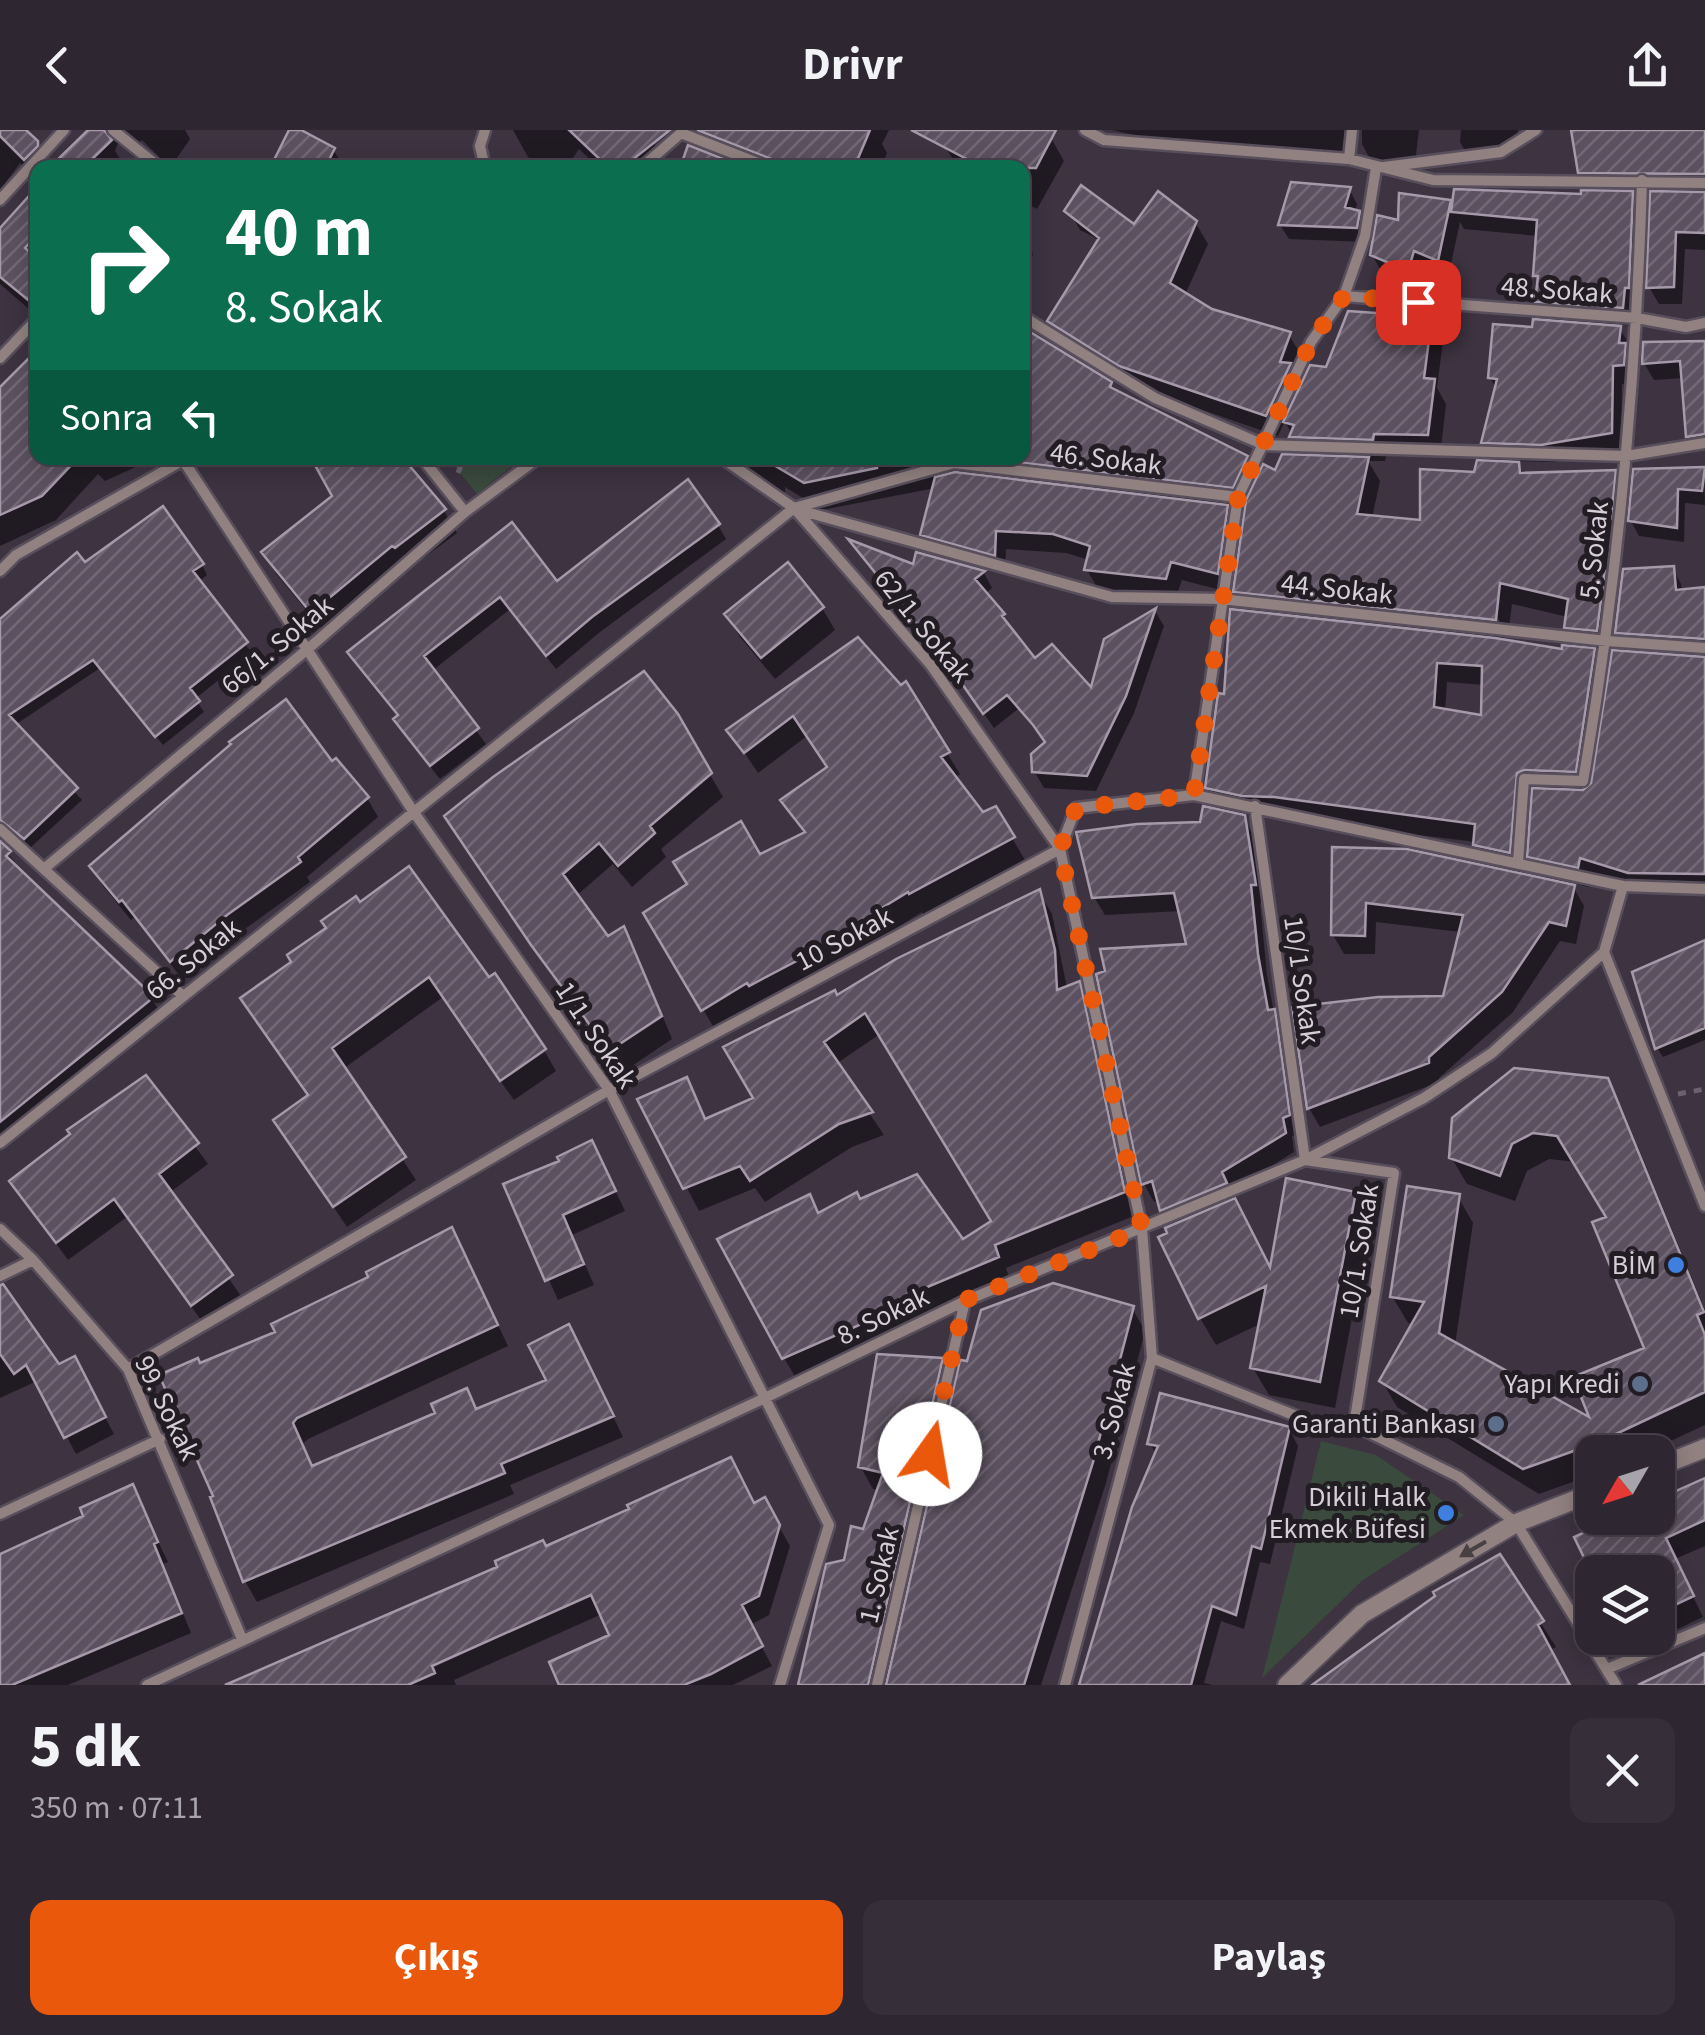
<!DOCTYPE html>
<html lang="tr">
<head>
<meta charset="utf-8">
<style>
	body { margin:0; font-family:"Source Sans 3",sans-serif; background:#362e39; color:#f1f3f6; height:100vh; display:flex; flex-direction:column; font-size:38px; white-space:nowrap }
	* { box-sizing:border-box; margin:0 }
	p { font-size:32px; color:#a7a5ab }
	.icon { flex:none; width:55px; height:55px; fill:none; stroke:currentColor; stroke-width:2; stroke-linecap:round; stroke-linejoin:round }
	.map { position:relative; height:1555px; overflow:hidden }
	.sheet { display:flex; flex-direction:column; background:#2e2631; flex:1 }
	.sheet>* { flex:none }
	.hud { position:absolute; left:30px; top:30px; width:1000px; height:305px; border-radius:20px; box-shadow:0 5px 25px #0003,0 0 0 2px #49434d; background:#0b6e4f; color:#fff; overflow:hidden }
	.needle { width:65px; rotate:231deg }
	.tools { position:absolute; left:1575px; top:1305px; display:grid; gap:20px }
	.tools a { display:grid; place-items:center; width:100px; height:100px; border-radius:20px; background:#2e2631; box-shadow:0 5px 25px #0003,0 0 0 2px #49434d; font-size:50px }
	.pin { position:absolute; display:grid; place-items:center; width:85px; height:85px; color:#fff; margin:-42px; border-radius:20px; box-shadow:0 5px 15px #0006 }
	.me { position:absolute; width:110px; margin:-55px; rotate:13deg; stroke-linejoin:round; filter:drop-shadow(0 0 8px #0008) }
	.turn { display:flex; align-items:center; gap:35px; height:210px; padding:0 30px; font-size:45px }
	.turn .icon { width:130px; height:130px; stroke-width:2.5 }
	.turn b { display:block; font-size:70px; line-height:85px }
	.then { display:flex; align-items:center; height:95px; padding:0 30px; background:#0003; gap:20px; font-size:38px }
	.round { display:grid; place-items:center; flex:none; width:105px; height:105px; border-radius:20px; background:#362e39 }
	.summary { display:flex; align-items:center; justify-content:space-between; height:170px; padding:0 30px }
	h1 { font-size:60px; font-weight:700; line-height:75px }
	.button { display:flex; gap:20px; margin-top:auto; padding:20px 30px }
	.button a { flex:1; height:115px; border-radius:20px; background:#ea580c; color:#fff; font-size:40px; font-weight:700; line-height:115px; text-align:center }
	.button a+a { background:#362e39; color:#f1f3f6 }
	header { display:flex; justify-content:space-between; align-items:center; height:130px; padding:0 30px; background:#2e2631; font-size:45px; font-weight:700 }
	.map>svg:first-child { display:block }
</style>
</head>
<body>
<header><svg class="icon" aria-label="back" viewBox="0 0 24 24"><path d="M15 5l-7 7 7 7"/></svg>Drivr<svg class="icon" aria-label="share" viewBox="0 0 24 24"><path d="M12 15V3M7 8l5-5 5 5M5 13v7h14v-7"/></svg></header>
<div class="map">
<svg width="1705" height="1555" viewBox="0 0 1705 1555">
	<defs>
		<pattern id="building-hatch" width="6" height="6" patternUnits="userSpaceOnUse" patternTransform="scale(2.5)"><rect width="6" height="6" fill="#5c5160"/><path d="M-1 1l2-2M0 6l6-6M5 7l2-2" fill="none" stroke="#736976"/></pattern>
	</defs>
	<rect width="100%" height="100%" fill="#3d3341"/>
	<!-- green -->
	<path fill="#3a4a3d" d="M448 328H522L477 364Z
		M1321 1311 1376 1325 1464 1385 1363 1450 1262 1548Z"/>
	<!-- shadow -->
	<path fill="#0007" fill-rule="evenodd" d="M0 0H26L49 33 53 29 57 33 92 0H185L190 9 170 38 142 10 136 15 119 11 115 21 121 30 113 38H38V51L20 33 0 60Z
		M292 0 333 19 342 34 340 38H275Z
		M513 0H645L666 31 668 29 674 38H599L579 19 566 38H544L528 27Z
		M697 0H889L882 14 887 23 881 38H683L713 28Z
		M952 0H1036L1051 8 1064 31 1037 79 1022 71V38H958L945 16Z
		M1112 0H1352L1350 13 1356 24 1355 35 1241 18H1192Z
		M1362 0H1419L1415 33 1370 29 1362 14Z
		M1461 0H1518L1517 16 1468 26 1460 12Z
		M1574 0H1600L1616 57H1589L1580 42Z
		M1638 0H1705V120L1685 119 1682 174H1659L1649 157 1653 60H1645L1635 43Z
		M1349 59 1357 74 1355 82 1367 98 1365 112 1289 109 1280 95Z
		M1457 62 1631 106 1634 69 1642 82 1632 196 1617 194 1630 216 1633 253 1622 254 1621 322 1552 332 1516 331 1524 345 1614 342 1627 364 1622 410H1620L1612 457 1616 464 1609 522 1593 521 1605 541 1586 661 1705 528V764H1641L1591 748 1589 757 1571 753 1584 776 1576 814 1560 811 1513 882 1439 948V952L1320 997 1309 978 1445 869 1461 802 1376 792 1375 824H1344L1333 805 1334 720 1490 739 1476 712 1240 683 1254 706 1265 773H1260L1267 845 1274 883 1284 900 1299 1004 1292 1006 1294 1022 1230 1061 1271 1142 1354 1064 1370 1092 1335 1278 1269 1265 1253 1238 1262 1193 1216 1215 1200 1188 1170 1105 1173 1097 1160 1070 1154 1072 1144 1054 1190 817 1181 781 1105 785 1094 767 1222 682 1208 658 1226 566 1248 483 1236 461 1247 384 1229 382 1238 396 1228 462 1182 450 1176 467 1098 459 1087 440 1089 430 1066 423 1006 419 1005 443 934 424 923 404 935 358 822 380 785 357V364L750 344 736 328H1022L1111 254 1115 262 1246 328 1259 350 1303 327 1285 291 1278 306 1133 256 1062 212 1050 191 1119 120 1080 100 1068 79 1135 98 1195 92 1208 114 1185 165 1211 181 1289 205 1301 225 1294 244 1302 257 1328 240 1431 189 1443 211 1437 258 1446 274 1440 327 1386 326 1385 331H1368L1380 351 1372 388 1423 393 1476 344 1496 333 1484 312 1497 260 1490 248 1534 199 1550 193 1538 171V106L1464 99 1460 92 1448 148 1424 139 1418 158 1383 144 1372 125 1400 93 1449 72 1454 80ZM1512 474 1568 487 1567 497 1580 519 1564 522 1506 512 1488 481 1492 478 1508 506ZM1447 552 1484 555 1483 588 1445 582ZM1534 661 1530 726 1544 751 1520 746 1528 664Z
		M38 64V187L0 154V102Z
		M1022 106 1033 124 1022 149Z
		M1705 213V307L1697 308 1687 291 1684 248 1654 250 1644 233Z
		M0 261 38 328H155L105 351 98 344 56 390 0 416Z
		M314 328H400L444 381 457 403 409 439 406 437 326 504 277 445 264 422 335 367Z
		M1704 339 1705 375 1685 373 1684 412 1639 406 1631 391Z
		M718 395 726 409 600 502 556 539 509 480 432 541 486 614 440 649 404 604 396 590 399 588 350 523 512 396 557 455Z
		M854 414 915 438 918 425 984 443 992 458 985 464 1035 531 1092 562 1106 511 1155 481 1164 496 1134 583 1096 661 1044 658 1034 641 1045 612 1018 579 994 598 956 544Z
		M84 435H202L207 445 198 452 252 523 195 569 204 582 163 615 100 538 15 595 82 670 31 717 10 700 0 702V491Z
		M1673 439 1681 454 1682 462 1705 460V523L1626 517 1617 502Z
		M822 478 835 500 775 549 740 507 727 485Z
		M858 510 947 623 960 644 954 648 983 685 995 679 1025 730 924 785 922 782 874 812 877 817 763 876 761 873 716 901 646 784 805 704 784 671 829 639 807 606 758 643 730 601Z
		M676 586 723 667 661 719 666 727 632 757 613 734 576 766 608 809 623 799 636 821 672 909 623 942 547 838 460 709Z
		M332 635 367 668 378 687 307 747 310 752 238 804 182 849 135 787 131 790 103 756 92 737Z
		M0 714 15 732 12 735 152 869 158 879 0 1006Z
		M409 740 443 867 343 939 416 1050 347 1097 289 1011 310 967 294 833 360 776Z
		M1039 762 1052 784 1067 858 1078 854 1091 876 1136 1085 1006 1138 1010 1150 797 1250 784 1228 809 1067 820 1086 860 1072 962 1113 994 1092 880 904 836 934 884 1005 852 1017 765 1072 755 1058 699 1081 641 970 686 951 707 991 756 969 837 868Z
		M1705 815V910L1663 927 1657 918Z
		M545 922 556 941 514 970 501 952Z
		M145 948 208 1034 169 1063 241 1166 203 1193 127 1087 68 1130 12 1052Z
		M1606 951 1622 978 1705 1180V1295L1647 1322H1592V1345L1539 1364 1397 1277 1382 1251 1414 1194 1408 1193 1392 1166 1458 1067 1473 1093 1455 1215 1594 1293 1647 1219 1609 1088 1575 1032 1549 1029 1527 1041 1515 1071 1467 1054 1451 1027Z
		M602 1033 625 1081 572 1105 594 1155 558 1170 507 1056Z
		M463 1121 508 1216 308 1309 303 1314 314 1338 477 1281 549 1252 580 1218 623 1307 510 1355 514 1364 257 1472 245 1451 214 1368 200 1236Z
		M0 1169 58 1237 83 1246 114 1304 76 1324 37 1251 0 1268Z
		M1132 1178 1145 1201 1106 1353 1041 1555H801L846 1432 865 1402 880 1360 873 1359 860 1336 941 1231 957 1257Z
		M1289 1299 1298 1316 1270 1434 1260 1432 1244 1499 1221 1491 1204 1553 1213 1555H1082L1157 1326 1150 1313Z
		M1705 1351V1416L1675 1429 1703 1487 1633 1520 1626 1508H1658V1442H1594L1577 1408 1623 1388H1658V1372Z
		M132 1358 168 1432 163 1434 191 1503 68 1555H0V1426L87 1387Z
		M764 1370 790 1416 769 1485 750 1495 772 1536 733 1555H562L612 1507 602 1484 454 1550 456 1555H238L545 1419 754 1376Z
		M1499 1427 1556 1517 1550 1520 1568 1555H1338Z"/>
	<!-- building -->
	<path fill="url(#building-hatch)" stroke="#a599aa" stroke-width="2.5" fill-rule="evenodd" d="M0 0H26L38 11V16L24 30 0 6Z
		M88 0H104L112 10 83 38H49Z
		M289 0H301L335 18 325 38H270Z
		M569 0H670L622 38H609Z
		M697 0H870L854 38H780L774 30Z
		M911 0H1056L1036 38H984Z
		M1571 0H1705V44L1578 43Z
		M688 15 746 38H680Z
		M1291 52 1351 57 1345 77 1360 81 1357 98 1278 95Z
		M1081 55 1134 94 1158 61 1197 91 1170 153 1212 179 1291 202 1280 232 1291 233 1266 286 1119 236 1047 191 1099 108 1064 81Z
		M38 56V104L25 118 38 129V178L0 147V98Z
		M1454 59 1581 64V60L1633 61 1629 158H1625L1623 178 1535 172 1538 146H1533L1537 90 1451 82Z
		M1650 61 1705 62V103L1676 102 1674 157 1646 158Z
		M1399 63 1451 70 1438 131 1414 121 1408 141 1370 125 1377 85 1398 90Z
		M1348 181 1432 187 1424 248 1435 249 1428 305 1374 304 1373 310 1289 307 1294 295 1283 292 1310 235 1326 237Z
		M1533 189 1621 196 1619 213H1626L1624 235 1613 236 1612 303 1541 315 1481 313 1497 249 1488 248 1493 194 1532 197Z
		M1022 197 1112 252 1110 257 1248 326 1233 358 982 328H1022Z
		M1705 211V304L1686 307 1680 231 1642 234 1643 212Z
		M38 219V328H78L42 366 0 385V257Z
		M1282 324 1369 327 1357 384 1420 390V339L1474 342 1477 330 1519 332 1520 343 1616 340 1611 389H1608L1600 440 1605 439 1597 501 1564 498 1568 469 1500 453 1496 490 1233 462 1246 370 1263 334 1275 340Z
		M311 328H403L446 379 395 418 392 416 311 483 261 422 332 366Z
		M762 328H876L877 338 804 353Z
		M1705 337 1702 361 1678 359 1677 398 1628 391 1633 339Z
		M955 342 1228 375 1218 444 1171 432 1166 449 1084 440 1090 416 1053 404 996 401 995 426 920 405 935 347Z
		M688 349 720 394 592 487 546 526 500 467 424 526 479 598 430 636 393 589 398 585 347 522 512 392 557 451Z
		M163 376 204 434 193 441 248 512 190 558 200 571 155 607 93 530 9 585 78 658 24 709 0 690V489L77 422 85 432Z
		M848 409 913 434 916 422 985 441 975 449 1005 484 1002 486 1035 528 1052 514 1091 557 1104 509 1156 478 1126 566 1087 646 1032 642 1031 624 1045 612 1033 595 1007 565 983 584 944 528Z
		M788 432 824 477 761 528 724 484Z
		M1674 436 1676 460 1705 457V509L1615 503 1623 439Z
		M1230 479 1495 508 1562 519V515L1595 518 1576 642 1524 640 1517 643 1510 723 1473 715 1475 694 1274 667 1242 666 1205 658 1218 563 1224 564ZM1437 533 1482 536 1481 585 1434 577Z
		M858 507 901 555 906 551 950 622 941 627 983 682 996 676 1015 707 909 764 908 762 864 789 867 794 749 856 747 853 701 881 643 783 687 754 673 732 741 691 760 724 805 702 780 670 827 637 793 586 744 623 726 600Z
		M1612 520 1705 527V744L1628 743 1580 728 1578 738 1527 727 1532 658 1583 660 1591 653Z
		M644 541 678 584 712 643 650 696 655 703 618 736 599 713 563 744 608 806 624 796 662 886 609 921 531 815 444 686 493 647Z
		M286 569 332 631 336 628 369 667 298 727 301 732 227 785 170 832 122 770 119 772 89 736 231 614 229 612Z
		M1203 676 1245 685 1256 755H1251L1258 824 1268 880 1275 879 1290 985 1283 988 1286 1003 1222 1042 1227 1053 1160 1081 1152 1051 1141 1055 1096 844 1105 841 1100 819 1186 814 1174 763 1092 768 1076 702 1137 694 1200 692Z
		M0 711 11 721 6 726 154 867 0 992Z
		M1332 717 1407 719 1575 755 1566 796 1549 792 1502 862 1429 927V933L1307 979 1292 877 1378 867 1443 866 1463 785 1366 773 1365 806 1331 805Z
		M409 736 489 847 495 843 546 919 500 951 429 847 332 918 406 1027 333 1077 273 990 308 965 240 868 291 832 287 825 326 798 321 791 356 766 360 772Z
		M1040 759 1055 820 1057 860 1080 851 1125 1062 995 1115 999 1127 901 1168 902 1171 862 1190 864 1193 782 1229 717 1109 810 1064 818 1083 857 1062 860 1069 917 1044 963 1109 991 1091 865 883 824 912 873 982 839 994 750 1051 740 1036 683 1059 637 969 687 947 705 989 753 968 723 917 835 860 837 865 896 829Z
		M1705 810V898L1655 919 1632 842Z
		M1514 938 1608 948 1704 1182 1697 1185 1705 1205V1262L1599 1312 1523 1339 1379 1251 1424 1172 1390 1167 1407 1056 1460 1064 1439 1203 1589 1287 1573 1247 1644 1218 1592 1092 1606 1087 1557 1006 1533 1003 1512 1014 1500 1046 1449 1028 1452 988Z
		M146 945 199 1013 159 1044 233 1145 191 1176 114 1069 56 1113 9 1051 70 1004 67 1000Z
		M592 1010 616 1061 563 1085 584 1134 545 1151 503 1054 559 1031 557 1027Z
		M1286 1048 1356 1062 1320 1252 1250 1238 1266 1156 1198 1189 1158 1107 1167 1103 1165 1098 1235 1068 1270 1137Z
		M452 1097 498 1195 297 1288 293 1293 312 1336 435 1283 431 1274 467 1258 476 1279 546 1250 528 1215 569 1194 614 1286 501 1334 505 1343 243 1452 210 1367 213 1366 159 1245 198 1228 200 1233 275 1202 271 1194 368 1147 366 1142Z
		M1053 1153 1134 1176 1094 1329 1024 1555H886L960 1230 967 1231 981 1180Z
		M3 1154 59 1234 75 1226 106 1287 64 1308 26 1235 14 1244 0 1224V1155Z
		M877 1224 943 1228 868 1555H798L826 1434 844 1430 851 1396 863 1399 883 1343 858 1337Z
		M1160 1263 1290 1297 1261 1419 1252 1416 1236 1485 1212 1476 1191 1555H1079L1132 1377 1158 1316 1147 1314Z
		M731 1327 754 1373 765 1367 780 1395 759 1466 742 1475 763 1516 711 1544 684 1555H559L549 1532 609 1505 591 1465 432 1536 435 1543 408 1555H225L497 1437 495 1431 543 1410 546 1416 629 1379 627 1375Z
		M1705 1348V1390L1666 1408 1694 1466 1658 1483V1442H1591L1574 1407 1615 1388H1658V1369Z
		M133 1354 158 1412 154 1414 182 1483 12 1555H0V1424L83 1386 80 1378Z
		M1500 1424 1544 1491 1538 1495 1570 1555H1312L1435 1466 1433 1462Z
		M1705 1523V1555H1638Z"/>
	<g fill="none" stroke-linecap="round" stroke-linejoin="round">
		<defs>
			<path id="minor" d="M113 0 160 38
				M485 0 480 16 485 38
				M1085 0 1104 10 1349 29 1433 50 1705 53
				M1349 29 1352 0
				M1384 37 1501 22 1536 0
				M641 38 681 3 771 38
				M0 70 64 0
				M1344 166 1637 188 1686 197 1705 193
				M1022 186 1155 268 1264 315 1626 326 1705 313
				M0 228 38 188
				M422 328 465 382
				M722 328 794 378 930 534 1060 719 1142 1099 1152 1228 1065 1555
				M183 330 413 681 609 960 829 1395 780 1555
				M795 379 1112 467 1221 469 1607 511 1705 518
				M0 441 16 425 187 328
				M1194 665 1238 367 1311 212 1344 166 1365 106 1376 38
				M1255 676 1305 1030 1394 1043 1354 1295
				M0 699 183 866
				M1518 732 1524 649 1583 651C1618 451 1636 253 1642 50
				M45 738 309 518 465 382 538 328
				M1604 822 1705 1076
				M0 1013 794 378 954 333 1238 367
				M0 1099 33 1130 128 1239 242 1509
				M0 1146 33 1130
				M1152 1228 1311 1292 1354 1295 1459 1347 1516 1393 1616 1555
				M128 1239 609 960 1060 719 1076 678 1194 665 1623 756 1705 759
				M0 1384 160 1309
				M1607 1539 1705 1498
				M147 1555 767 1267 965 1171 1305 1030 1424 968 1492 923 1604 822 1623 756
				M877 1555 965 1171"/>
			<path id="tertiary" d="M1658 1337 1705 1318
				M1287 1555 1362 1484 1516 1393 1592 1363"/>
		</defs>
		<!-- minor casing -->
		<use href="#minor" stroke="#594f5c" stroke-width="15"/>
		<!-- tertiary casing -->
		<use href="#tertiary" stroke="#594f5c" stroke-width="22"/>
		<!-- path -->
		<path stroke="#6b626f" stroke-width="5" stroke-dasharray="8 8" stroke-linecap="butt" d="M458 343 464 328
			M1678 964 1705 959"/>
		<!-- minor -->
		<use href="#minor" stroke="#918181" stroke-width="10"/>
		<!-- tertiary -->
		<use href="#tertiary" stroke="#918181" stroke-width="18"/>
	</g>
	<!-- one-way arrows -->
	<defs><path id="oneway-solid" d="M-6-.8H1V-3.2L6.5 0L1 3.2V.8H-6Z" transform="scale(2.5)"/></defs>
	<use fill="#494044" href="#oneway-solid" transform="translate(1473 1419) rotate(150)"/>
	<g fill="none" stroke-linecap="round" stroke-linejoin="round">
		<!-- route -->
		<path stroke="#ea580c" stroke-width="18" stroke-dasharray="0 32.4" d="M930 1324 965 1170 1142 1099 1060 719 1076 678 1194 665 1238 368 1311 212 1344 166 1418 172"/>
	</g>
	<!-- markers -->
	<g fill="#3f7fe0" stroke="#221d23" stroke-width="4">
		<circle cx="1676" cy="1135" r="10"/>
		<circle cx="1446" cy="1383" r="10"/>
	</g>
	<g fill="#5c6f8a" stroke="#221d23" stroke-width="4">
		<circle cx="1640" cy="1254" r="10"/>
		<circle cx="1496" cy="1294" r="10"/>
	</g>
	<g text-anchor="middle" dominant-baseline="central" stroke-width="10" stroke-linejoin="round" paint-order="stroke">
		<!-- street labels -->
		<g font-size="28" fill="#d6cfd8" stroke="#221d23">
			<text transform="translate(1557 160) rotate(4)">48. Sokak</text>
			<text transform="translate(1106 329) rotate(7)">46. Sokak</text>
			<text transform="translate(1594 420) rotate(-84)">5. Sokak</text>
			<text transform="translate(1337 459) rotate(6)">44. Sokak</text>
			<text transform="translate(923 496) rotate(51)">62/1. Sokak</text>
			<text transform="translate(277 515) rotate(-40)">66/1. Sokak</text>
			<text transform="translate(844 809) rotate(-28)">10 Sokak</text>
			<text transform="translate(193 829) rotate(-39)">66. Sokak</text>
			<text transform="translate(1302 850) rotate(82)">10/1 Sokak</text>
			<text transform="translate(596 905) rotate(56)">1/1. Sokak</text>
			<text transform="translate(1359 1121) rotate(-81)">10/1. Sokak</text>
			<text transform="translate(883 1186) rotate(-26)">8. Sokak</text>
			<text transform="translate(167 1278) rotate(64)">99. Sokak</text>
			<text transform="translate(1114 1281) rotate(-75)">3. Sokak</text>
			<text transform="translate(879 1445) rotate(-77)">1. Sokak</text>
		</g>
		<!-- poi labels -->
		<g font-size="28" fill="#d6cfd8" stroke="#221d23" text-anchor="end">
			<text x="1656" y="1135">BİM</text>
			<text x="1620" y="1254">Yapı Kredi</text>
			<text x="1476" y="1294">Garanti Bankası</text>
			<text x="1426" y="1367">Dikili Halk<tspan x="1426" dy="32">Ekmek Büfesi</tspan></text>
		</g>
	</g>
</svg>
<div class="tools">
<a><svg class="needle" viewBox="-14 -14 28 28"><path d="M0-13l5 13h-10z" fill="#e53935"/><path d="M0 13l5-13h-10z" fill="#a7a5ab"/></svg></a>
<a><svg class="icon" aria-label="layers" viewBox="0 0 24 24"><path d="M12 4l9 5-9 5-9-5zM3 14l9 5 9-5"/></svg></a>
</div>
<div class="pin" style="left:1418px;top:172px;background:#d93025"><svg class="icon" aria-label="arrive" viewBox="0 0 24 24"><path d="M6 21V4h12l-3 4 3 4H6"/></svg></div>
<svg class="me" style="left:930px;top:1324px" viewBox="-20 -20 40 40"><circle r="19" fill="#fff"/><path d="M0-13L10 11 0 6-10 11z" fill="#ea580c"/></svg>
<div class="hud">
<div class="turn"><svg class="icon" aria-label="right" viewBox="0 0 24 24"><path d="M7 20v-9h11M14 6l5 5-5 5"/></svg><div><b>40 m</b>8. Sokak</div></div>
<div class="then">Sonra<svg class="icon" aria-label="left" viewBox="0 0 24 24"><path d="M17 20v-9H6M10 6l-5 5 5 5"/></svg></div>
</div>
</div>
<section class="sheet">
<div class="summary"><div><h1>5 dk</h1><p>350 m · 07:11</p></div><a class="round"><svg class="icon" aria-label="close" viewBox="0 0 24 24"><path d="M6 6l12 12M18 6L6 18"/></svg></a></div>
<div class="button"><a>Çıkış</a><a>Paylaş</a></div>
</section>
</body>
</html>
